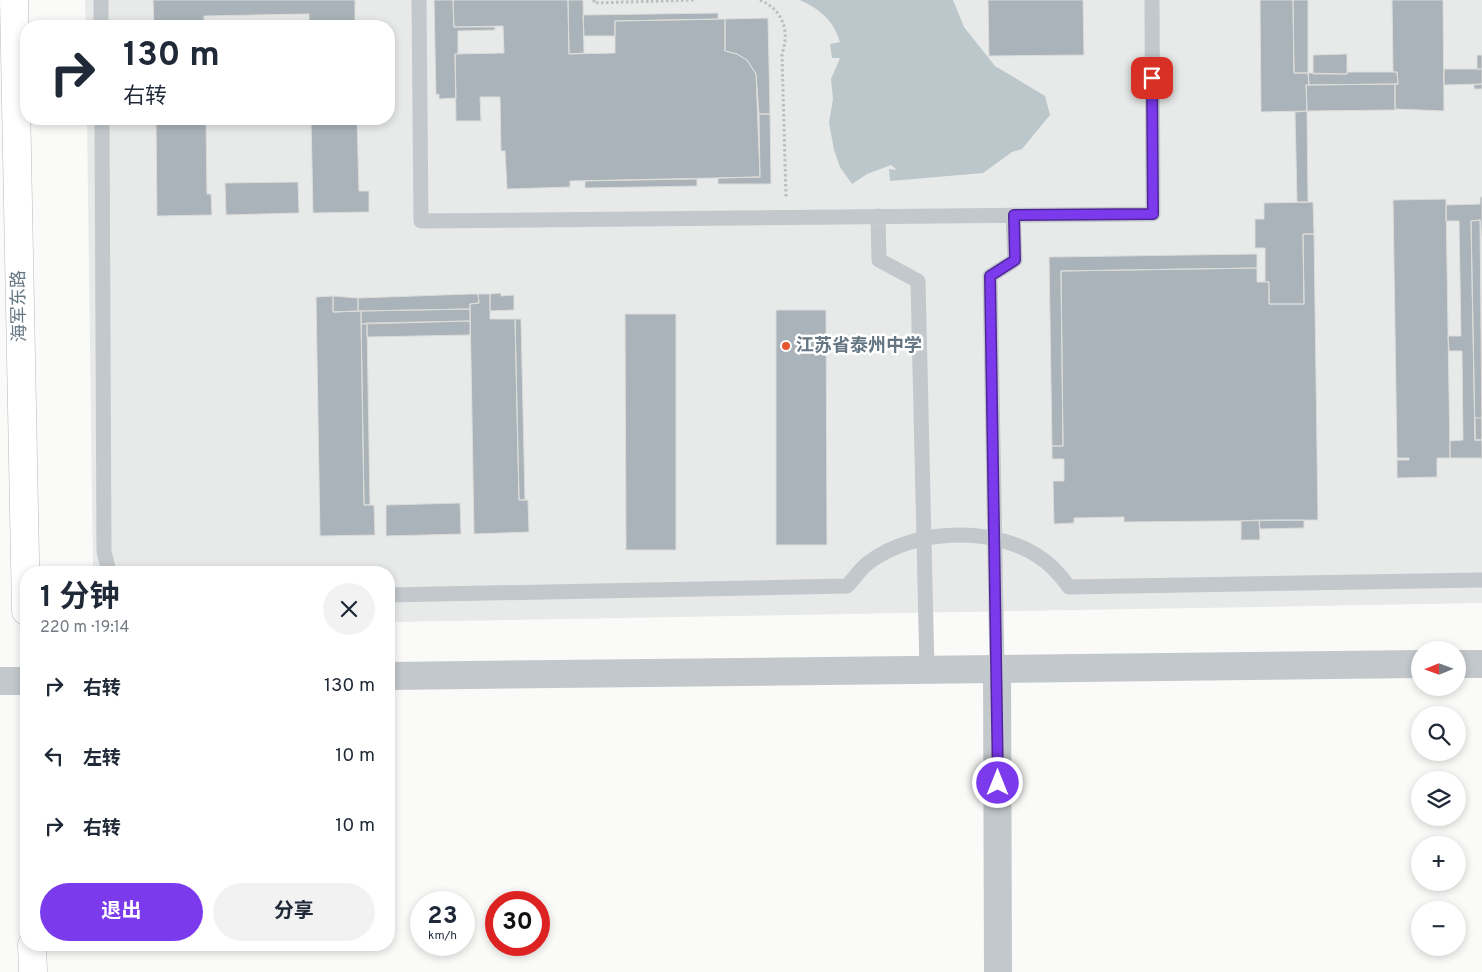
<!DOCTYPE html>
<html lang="zh">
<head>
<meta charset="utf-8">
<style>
	body { margin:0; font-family:Overpass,"Noto Sans SC",sans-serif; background:#f2f2f3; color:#1f2937; height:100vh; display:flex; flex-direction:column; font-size:19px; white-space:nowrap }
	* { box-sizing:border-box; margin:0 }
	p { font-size:16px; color:#747a83 }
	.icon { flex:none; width:28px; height:28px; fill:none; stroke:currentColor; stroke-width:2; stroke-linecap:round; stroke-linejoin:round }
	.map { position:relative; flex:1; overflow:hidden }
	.panel { position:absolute; left:20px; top:566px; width:375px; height:385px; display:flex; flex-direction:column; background:#fff; border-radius:20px; box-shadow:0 2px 8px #0003 }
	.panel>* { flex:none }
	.top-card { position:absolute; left:20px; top:20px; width:375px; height:105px; border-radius:20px; box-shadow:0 2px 8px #0003; background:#fff; color:#1f2937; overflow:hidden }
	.needle { width:32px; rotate:269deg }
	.buttons { position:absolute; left:1411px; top:641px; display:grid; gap:10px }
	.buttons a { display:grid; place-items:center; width:55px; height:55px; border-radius:50%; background:#fff; box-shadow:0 2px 8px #0003; font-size:25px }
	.speed { position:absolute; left:410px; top:891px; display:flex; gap:10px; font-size:25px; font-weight:700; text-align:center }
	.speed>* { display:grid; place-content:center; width:65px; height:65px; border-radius:50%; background:#fff; box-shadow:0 2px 8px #0003; line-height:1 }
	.speed small { font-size:12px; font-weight:400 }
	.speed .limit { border:8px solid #d22; background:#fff; color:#111 }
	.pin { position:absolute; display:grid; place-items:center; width:42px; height:42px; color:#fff; margin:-21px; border-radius:10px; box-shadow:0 2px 8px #0006 }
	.me { position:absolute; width:55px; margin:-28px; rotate:0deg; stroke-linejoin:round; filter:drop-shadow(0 0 4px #0008) }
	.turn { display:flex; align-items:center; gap:18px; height:105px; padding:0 20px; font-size:22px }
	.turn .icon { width:65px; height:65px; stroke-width:2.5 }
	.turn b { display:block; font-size:35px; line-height:42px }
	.round { display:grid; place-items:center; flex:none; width:52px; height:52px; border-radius:26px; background:#f2f2f3 }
	.overview { display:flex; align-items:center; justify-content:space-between; height:85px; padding:0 20px }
	h1 { font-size:30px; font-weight:700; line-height:38px }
	.action { display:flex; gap:10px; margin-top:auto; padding:10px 20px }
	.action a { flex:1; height:58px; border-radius:30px; background:#7c3aed; color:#fff; font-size:20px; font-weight:700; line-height:58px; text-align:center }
	.action a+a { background:#f2f2f3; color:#1f2937 }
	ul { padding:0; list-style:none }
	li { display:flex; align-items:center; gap:15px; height:70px; padding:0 20px }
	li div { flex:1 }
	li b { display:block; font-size:19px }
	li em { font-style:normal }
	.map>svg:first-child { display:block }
</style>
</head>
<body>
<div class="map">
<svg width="1482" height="972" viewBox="0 0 1482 972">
	<rect width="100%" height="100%" fill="#fafaf8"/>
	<!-- built -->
	<path fill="#e8e9e9" d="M85 0H1482V603L389 622V572H93L87 119H389V26H86Z"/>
	<!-- water -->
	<path fill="#bbc7cb" d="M800 0H953L964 27 995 66 1045 96 1050 115 1022 149 1012 152 983 173 890 181 889 169 897 170 891 165 867 174 852 184 840 167 834 150 829 123 833 99 831 79 840 58H832L830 44 840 42C833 20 821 10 800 0Z"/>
	<!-- building -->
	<path fill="#aab3b9" stroke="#dcdcda" d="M153 0H355V26H309V14L204 16V26H154Z
		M434 0H453L454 27H495V30L458 31V54H455L456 98 439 99V94L436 95Z
		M453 0H568L569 54 615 53V21L725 19V51L737 54 747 60 756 74 760 177 570 181V187L507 189 505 151H501L500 97H480L481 121H456L455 54 504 53 503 26 454 27Z
		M568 0H583L584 53 569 54Z
		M988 0H1083L1084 55 989 56Z
		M1260 0H1293L1294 73H1308L1309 85H1306L1307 111 1261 112Z
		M1293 0H1308V73H1294Z
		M1392 0H1443L1444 111 1395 109V84H1398L1397 72H1393Z
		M718 13V19L615 21V36H584L583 15Z
		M768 18 770 114H759L756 74 747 60 737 54 725 51V19Z
		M1347 54V74H1313V55Z
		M1477 55H1482V69H1477Z
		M1444 69H1482V84L1444 85Z
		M1347 72H1397L1398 84 1309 85 1308 73 1347 74Z
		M1395 84V110L1307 111 1306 85Z
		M1482 84V89H1474V85Z
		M1307 111 1308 202H1297L1295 112Z
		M759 114H770L771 184H718V178L760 177Z
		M156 119H206L207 194H211L212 215 157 216Z
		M311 119H357L359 191H369V212L313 213Z
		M697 179V186L585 188V181Z
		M298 182 299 213 226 215 225 183Z
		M1480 197H1482V236L1480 220 1471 221 1475 440H1482V458H1450V441L1463 440 1462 351H1449L1448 336H1461L1459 221H1446V205L1480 204Z
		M1446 199 1450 458H1437V477L1397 478V460H1409V458H1397L1393 200Z
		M1313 202 1314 234H1303L1304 304H1269V282H1265V248H1255V219H1264V203Z
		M1480 220 1482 440H1475L1471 221Z
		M1303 234H1314L1318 520 1124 522V517L1074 518V523L1054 524 1053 481H1064V459H1052V446H1063L1061 271 1257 268V282H1269V304H1304Z
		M1257 254V268L1061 271 1063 446H1052L1049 257Z
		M501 293V296L514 295V310L490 311V294Z
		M471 294H478L479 303 470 304V309L358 311V298Z
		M478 294H490V319H515L519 500H528L529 532 474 534 470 304 479 303Z
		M333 296V312L361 311 364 505H374L375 535 320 536 316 297Z
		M333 296 358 298V311L333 312Z
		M470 309V321L361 324V311Z
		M776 310H826L827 545H776Z
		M625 314H676V550H626Z
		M515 319H521L525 500H519Z
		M470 321V335L367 337V323Z
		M367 323 370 505H364L361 324Z
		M1475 418H1482V440H1475Z
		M460 503 461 534 386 536V505Z
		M1259 520 1260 540H1241V521Z
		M1259 520H1304V528L1260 529Z"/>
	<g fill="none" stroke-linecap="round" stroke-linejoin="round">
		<defs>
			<path id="primary" d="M14 0 26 611
				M32 945 33 972"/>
		</defs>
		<!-- primary casing -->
		<use href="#primary" stroke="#b5babe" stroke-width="29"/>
		<!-- path -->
		<path stroke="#bbbfc2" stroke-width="3" stroke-dasharray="2.5 2.5" stroke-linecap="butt" d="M594 0V3L695 0
			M760 0C783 10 790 31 782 54L786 197"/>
		<!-- service -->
		<path stroke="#c3c8cc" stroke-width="15" d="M101 0V26
			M419 0 421 221 1153 214 1152 0
			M102 119 104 551 109 572
			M878 216 879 260 918 281 927 670
			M389 595 847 586C854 579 860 569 868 563 916 526 1006 524 1052 567 1058 573 1064 580 1069 587L1482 580
			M997 669 990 276 1015 260 1013 215"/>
		<!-- minor -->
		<path stroke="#c3c8cc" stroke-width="28" d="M997 669 998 972"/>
		<!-- tertiary -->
		<path stroke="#c3c8cc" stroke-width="28" d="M1458 664H1482
			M389 676 1420 664
			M0 681H26"/>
		<!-- primary -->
		<use href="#primary" stroke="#fff" stroke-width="28"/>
	</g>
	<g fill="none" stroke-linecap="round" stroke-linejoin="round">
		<defs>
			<path id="route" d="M998 783 990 276 1015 260 1014 215 1153 214 1152 78"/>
		</defs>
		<!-- route casing -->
		<use href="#route" stroke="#51269a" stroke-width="12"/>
		<!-- route -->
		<use href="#route" stroke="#7c3aed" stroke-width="9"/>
	</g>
	<!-- markers -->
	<circle fill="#e4572e" stroke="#fff" stroke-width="2" cx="786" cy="346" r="5"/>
	<g text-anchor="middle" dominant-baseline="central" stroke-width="5" stroke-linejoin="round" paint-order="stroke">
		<!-- street labels -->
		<g font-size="18" fill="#657683" stroke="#fff">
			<text transform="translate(20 306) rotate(-91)">海军东路</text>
		</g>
		<!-- poi labels -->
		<g font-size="18" font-weight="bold" fill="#657683" stroke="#fff" text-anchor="start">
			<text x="796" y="346">江苏省泰州中学</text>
		</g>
	</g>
</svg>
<div class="buttons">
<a><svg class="needle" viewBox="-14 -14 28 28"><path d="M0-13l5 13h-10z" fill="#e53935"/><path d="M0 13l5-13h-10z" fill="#747a83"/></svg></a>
<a><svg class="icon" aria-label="search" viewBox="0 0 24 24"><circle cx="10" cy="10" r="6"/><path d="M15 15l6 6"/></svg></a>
<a><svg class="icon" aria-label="layers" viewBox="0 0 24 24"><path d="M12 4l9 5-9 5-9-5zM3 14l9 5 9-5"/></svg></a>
<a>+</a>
<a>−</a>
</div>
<div class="speed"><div>23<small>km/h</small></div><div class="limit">30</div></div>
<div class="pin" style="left:1152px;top:78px;background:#d93025"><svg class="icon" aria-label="arrive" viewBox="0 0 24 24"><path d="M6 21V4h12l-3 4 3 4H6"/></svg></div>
<svg class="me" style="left:998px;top:783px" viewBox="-20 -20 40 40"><circle r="17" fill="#7c3aed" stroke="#fff" stroke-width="3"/><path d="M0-11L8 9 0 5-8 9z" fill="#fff"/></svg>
<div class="top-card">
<div class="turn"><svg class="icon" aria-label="right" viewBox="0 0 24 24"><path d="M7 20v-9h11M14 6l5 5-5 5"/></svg><div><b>130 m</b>右转</div></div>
</div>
<section class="panel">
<div class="overview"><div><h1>1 分钟</h1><p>220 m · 19:14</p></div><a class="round"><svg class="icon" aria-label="close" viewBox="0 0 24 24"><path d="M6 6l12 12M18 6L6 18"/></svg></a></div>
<ul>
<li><svg class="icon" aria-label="right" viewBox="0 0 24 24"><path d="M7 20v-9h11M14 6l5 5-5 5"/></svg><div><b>右转</b></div><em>130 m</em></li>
<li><svg class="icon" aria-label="left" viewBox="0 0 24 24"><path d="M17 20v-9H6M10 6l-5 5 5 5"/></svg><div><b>左转</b></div><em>10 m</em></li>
<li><svg class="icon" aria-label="right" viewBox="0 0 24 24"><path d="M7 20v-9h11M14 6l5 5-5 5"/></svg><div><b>右转</b></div><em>10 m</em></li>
</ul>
<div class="action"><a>退出</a><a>分享</a></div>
</section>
</div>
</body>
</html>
